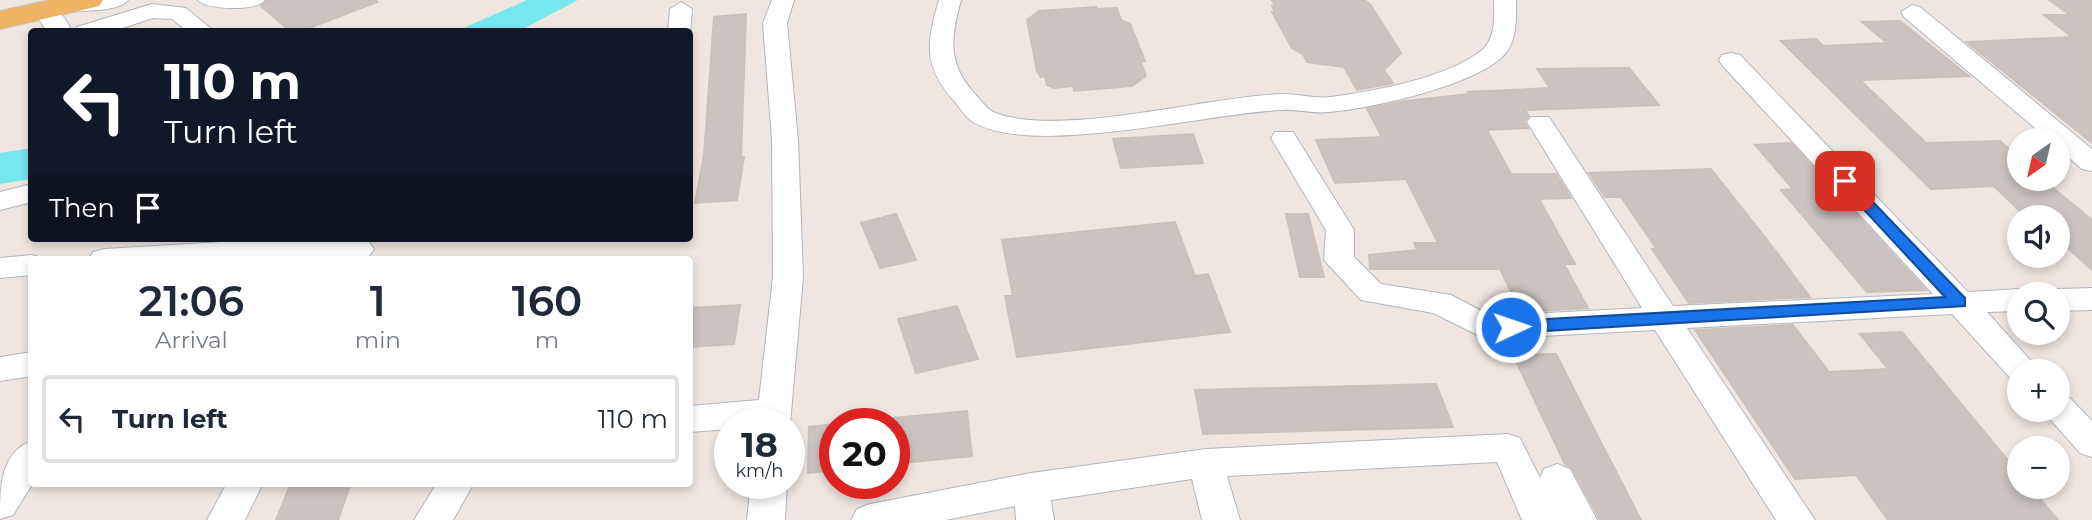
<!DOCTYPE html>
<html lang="en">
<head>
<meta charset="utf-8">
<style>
	body { margin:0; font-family:Montserrat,sans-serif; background:#f6f6f7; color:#1f2937; height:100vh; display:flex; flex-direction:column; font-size:26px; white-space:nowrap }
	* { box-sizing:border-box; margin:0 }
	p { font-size:23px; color:#747a83 }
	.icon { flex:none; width:38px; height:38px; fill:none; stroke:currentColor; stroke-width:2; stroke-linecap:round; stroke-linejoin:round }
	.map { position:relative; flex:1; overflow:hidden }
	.drawer { position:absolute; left:28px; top:256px; width:665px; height:231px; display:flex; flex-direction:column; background:#fff; border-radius:7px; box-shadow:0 4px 10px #0003 }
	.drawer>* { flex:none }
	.guide { position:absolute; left:28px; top:28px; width:665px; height:214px; border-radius:7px; box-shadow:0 4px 10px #0003; background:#111827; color:#fff; overflow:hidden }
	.needle { width:46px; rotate:214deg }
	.controls { position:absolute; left:2007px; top:128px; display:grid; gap:14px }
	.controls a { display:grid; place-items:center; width:63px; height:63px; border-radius:50%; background:#fff; box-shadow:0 4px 10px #0003; font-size:35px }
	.speed { position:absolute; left:714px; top:408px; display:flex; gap:14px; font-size:35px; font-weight:700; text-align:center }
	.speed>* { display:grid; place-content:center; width:91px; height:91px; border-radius:50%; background:#fff; box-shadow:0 4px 10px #0003; line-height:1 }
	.speed small { font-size:18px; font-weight:400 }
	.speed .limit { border:10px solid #d22; background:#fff; color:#111 }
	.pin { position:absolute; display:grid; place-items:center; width:60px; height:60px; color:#fff; margin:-30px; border-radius:14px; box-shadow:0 4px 10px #0006 }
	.me { position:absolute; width:77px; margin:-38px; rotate:87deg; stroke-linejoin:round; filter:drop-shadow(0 0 5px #0008) }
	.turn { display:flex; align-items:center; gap:24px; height:147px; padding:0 21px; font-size:32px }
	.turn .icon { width:91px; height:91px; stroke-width:2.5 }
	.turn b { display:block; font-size:49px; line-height:60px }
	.then { display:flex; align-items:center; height:66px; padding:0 21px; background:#0003; gap:14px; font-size:26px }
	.eta { display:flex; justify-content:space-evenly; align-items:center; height:119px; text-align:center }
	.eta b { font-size:42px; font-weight:600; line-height:49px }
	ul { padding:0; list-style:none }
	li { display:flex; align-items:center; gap:21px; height:88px; margin:0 14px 10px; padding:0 7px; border:4px solid #e0e1e3; border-radius:7px }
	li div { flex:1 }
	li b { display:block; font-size:26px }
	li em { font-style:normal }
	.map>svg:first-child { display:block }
</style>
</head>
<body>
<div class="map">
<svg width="2092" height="520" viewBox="0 0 2092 520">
	<rect width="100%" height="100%" fill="#efe6e1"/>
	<!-- water -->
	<path fill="#75e7ef" d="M527 0H578L519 31H457Z
		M31 148V179L0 184V153Z"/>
	<!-- building -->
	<path fill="#cac3c0" stroke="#cac1ba" stroke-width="2" d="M267 0H376L377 2 299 32H291L261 6Z
		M1272 0H1364L1370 4 1401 53 1384 70 1393 83 1357 90 1344 67 1307 62 1303 54 1292 48 1272 12H1275L1272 6H1275Z
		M2049 0H2092V143L1967 42 2072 37 2044 15H2070Z
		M1096 7 1097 9 1117 8 1121 20 1130 24 1145 61 1141 62 1146 76 1132 86 1074 91 1073 86 1054 88 1047 85 1045 76 1041 77 1037 71 1027 20 1039 11Z
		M746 14 741 157H744L737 200 695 203 704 155 714 17Z
		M1900 21 1969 76 1860 80 1926 143 2000 141 2020 159V178H2041L2092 220V270L2058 239V217H2026L1994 186 1931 189 1781 41 1816 39 1823 46 1887 43 1862 22Z
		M1629 68 1659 105 1525 110 1529 116 1524 122 1528 128 1487 130 1511 174H1556L1571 198 1539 199 1575 264H1564L1588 308 1521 312 1500 269H1370L1369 255 1417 250 1414 243H1438L1406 179 1335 183 1316 140 1382 137 1367 109 1405 101 1470 94 1468 92 1550 88 1537 69Z
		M1193 134 1203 163 1121 168 1113 139Z
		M1791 143 1926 290 1867 292 1781 190 1793 189 1755 145Z
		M1711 169 1768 241 1810 297 1689 303 1652 249 1656 248 1621 197H1605L1589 173Z
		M896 214 916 260 880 268 861 223Z
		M1286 214H1308L1324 277H1300Z
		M1175 222 1195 276 1208 274 1230 332 1017 357 1005 296H1013L1002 240Z
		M740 305 734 344 690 347V308Z
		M957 306 978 359 916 373 898 319Z
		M1793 325 1829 372 1888 369 1860 334 1902 332 2020 475V486H2029L2058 520H1888L1856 475 1795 479 1695 330Z
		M1556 354 1591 423 1641 520H1600L1572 468 1565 464 1513 355Z
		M1436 384 1453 427 1203 434 1195 390Z
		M967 411 972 456 894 464V418Z
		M835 424V470L808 473 809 427Z
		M291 483H351L338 520H276Z"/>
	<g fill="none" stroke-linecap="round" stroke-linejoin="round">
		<defs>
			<path id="minor" d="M64 0H128C119 12 78 12 64 9L61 4Z
				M198 0H264V1C257 11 205 10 198 0Z
				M772 0H794L787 23 798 140 803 277 790 424H730V429L690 432V406L759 400 773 277 772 140 763 23Z
				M939 0H961C951 37 947 63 974 93 980 99 986 108 993 112 1058 139 1208 96 1283 94 1299 94 1315 99 1331 97 1374 91 1448 78 1482 50 1496 38 1494 17 1494 0H1516C1516 21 1518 44 1500 59 1466 87 1374 108 1329 112 1314 114 1298 109 1282 110 1208 113 1033 158 973 122 966 118 960 108 955 102 923 66 926 44 939 0Z
				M681 2 692 9 690 35V32H668L670 9Z
				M44 3C56 6 69 20 71 32H47L33 10Z
				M152 4 186 8 215 32H188L172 19 153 18 110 32H74L77 27Z
				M1912 5 1920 7 2092 149V171L2082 169 2058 148V140H2049L1904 17 1901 12Z
				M1731 53 1740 55 1968 292 2020 289 2032 294H2020V311L1987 312 2040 371H2020V382L2012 380 1952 314 1687 328 1815 520H1776L1655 330 1486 339 1433 313 1361 300 1324 260 1326 230 1271 138 1275 132H1293L1354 230V257L1381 284 1451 295 1491 316 1642 308 1527 122 1531 117H1549L1673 306 1933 294 1722 65 1719 60 1722 55Z
				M32 184V202L0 210V192Z
				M288 238 359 239 369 242 374 249 369 256 359 259 316 256 263 259H89L93 252 104 249Z
				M32 255 43 259H32V275L0 278V258Z
				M2092 288V310L2058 311V294H2046L2058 289Z
				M32 352V376L0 381V357Z
				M2058 394 2070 398 2092 421V457L2080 453 2042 410H2058Z
				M1508 434 1520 438 1540 478 1544 469 1557 464 1570 469 1597 520H1522L1497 462 1227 476 1240 520H1202L1192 479 1051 500 1054 520H1016L1015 506 946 520H851L857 509 870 504 1031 473 1206 449Z
				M32 441 33 483 13 515 0 519C0 489 0 452 32 441Z
				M227 483H263L245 520H207Z
				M437 483H474L453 520H414Z
				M751 483H787L785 520H747Z"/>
			<path id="major" d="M50 0H103L99 6 0 29V11Z"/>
		</defs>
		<!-- minor casing -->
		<use href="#minor" stroke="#b1b6bd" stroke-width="2"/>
		<!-- major casing -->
		<use href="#major" stroke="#c4c4c4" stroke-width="2"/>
		<!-- minor -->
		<use href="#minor" fill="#fff" fill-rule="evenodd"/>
		<!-- major -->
		<use href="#major" fill="#f0b364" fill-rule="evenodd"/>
	</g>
	<!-- route -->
	<path fill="#1a73e8" stroke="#114b97" stroke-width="2" d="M1845 177 1850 178 1965 298V306L1511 333 1503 327 1511 321 1945 297 1840 184 1838 181Z"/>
</svg>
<div class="controls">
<a><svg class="needle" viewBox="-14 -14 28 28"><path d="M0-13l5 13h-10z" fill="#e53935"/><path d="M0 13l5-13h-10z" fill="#747a83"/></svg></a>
<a><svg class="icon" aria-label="sound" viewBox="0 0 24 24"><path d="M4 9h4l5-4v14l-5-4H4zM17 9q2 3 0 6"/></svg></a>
<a><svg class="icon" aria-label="search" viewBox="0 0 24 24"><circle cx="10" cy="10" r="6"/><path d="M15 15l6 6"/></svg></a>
<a>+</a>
<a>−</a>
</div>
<div class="speed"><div>18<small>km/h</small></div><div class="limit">20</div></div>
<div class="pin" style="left:1845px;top:181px;background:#d93025"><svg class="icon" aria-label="arrive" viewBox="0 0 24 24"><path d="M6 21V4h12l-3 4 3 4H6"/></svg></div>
<svg class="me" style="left:1511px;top:327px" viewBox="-20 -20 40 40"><circle r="17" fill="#1a73e8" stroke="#fff" stroke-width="3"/><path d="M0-11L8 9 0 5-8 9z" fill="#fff"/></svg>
<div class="guide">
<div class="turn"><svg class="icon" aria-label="left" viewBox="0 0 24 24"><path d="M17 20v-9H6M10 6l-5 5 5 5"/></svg><div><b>110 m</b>Turn left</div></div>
<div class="then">Then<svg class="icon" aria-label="arrive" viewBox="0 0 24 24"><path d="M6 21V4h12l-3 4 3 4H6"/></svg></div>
</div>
<section class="drawer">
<div class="eta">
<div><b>21:06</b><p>Arrival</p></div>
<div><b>1</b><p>min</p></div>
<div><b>160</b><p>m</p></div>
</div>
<ul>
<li><svg class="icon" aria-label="left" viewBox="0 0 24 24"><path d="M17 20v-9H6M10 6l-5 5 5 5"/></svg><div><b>Turn left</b></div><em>110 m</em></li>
</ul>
</section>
</div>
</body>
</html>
